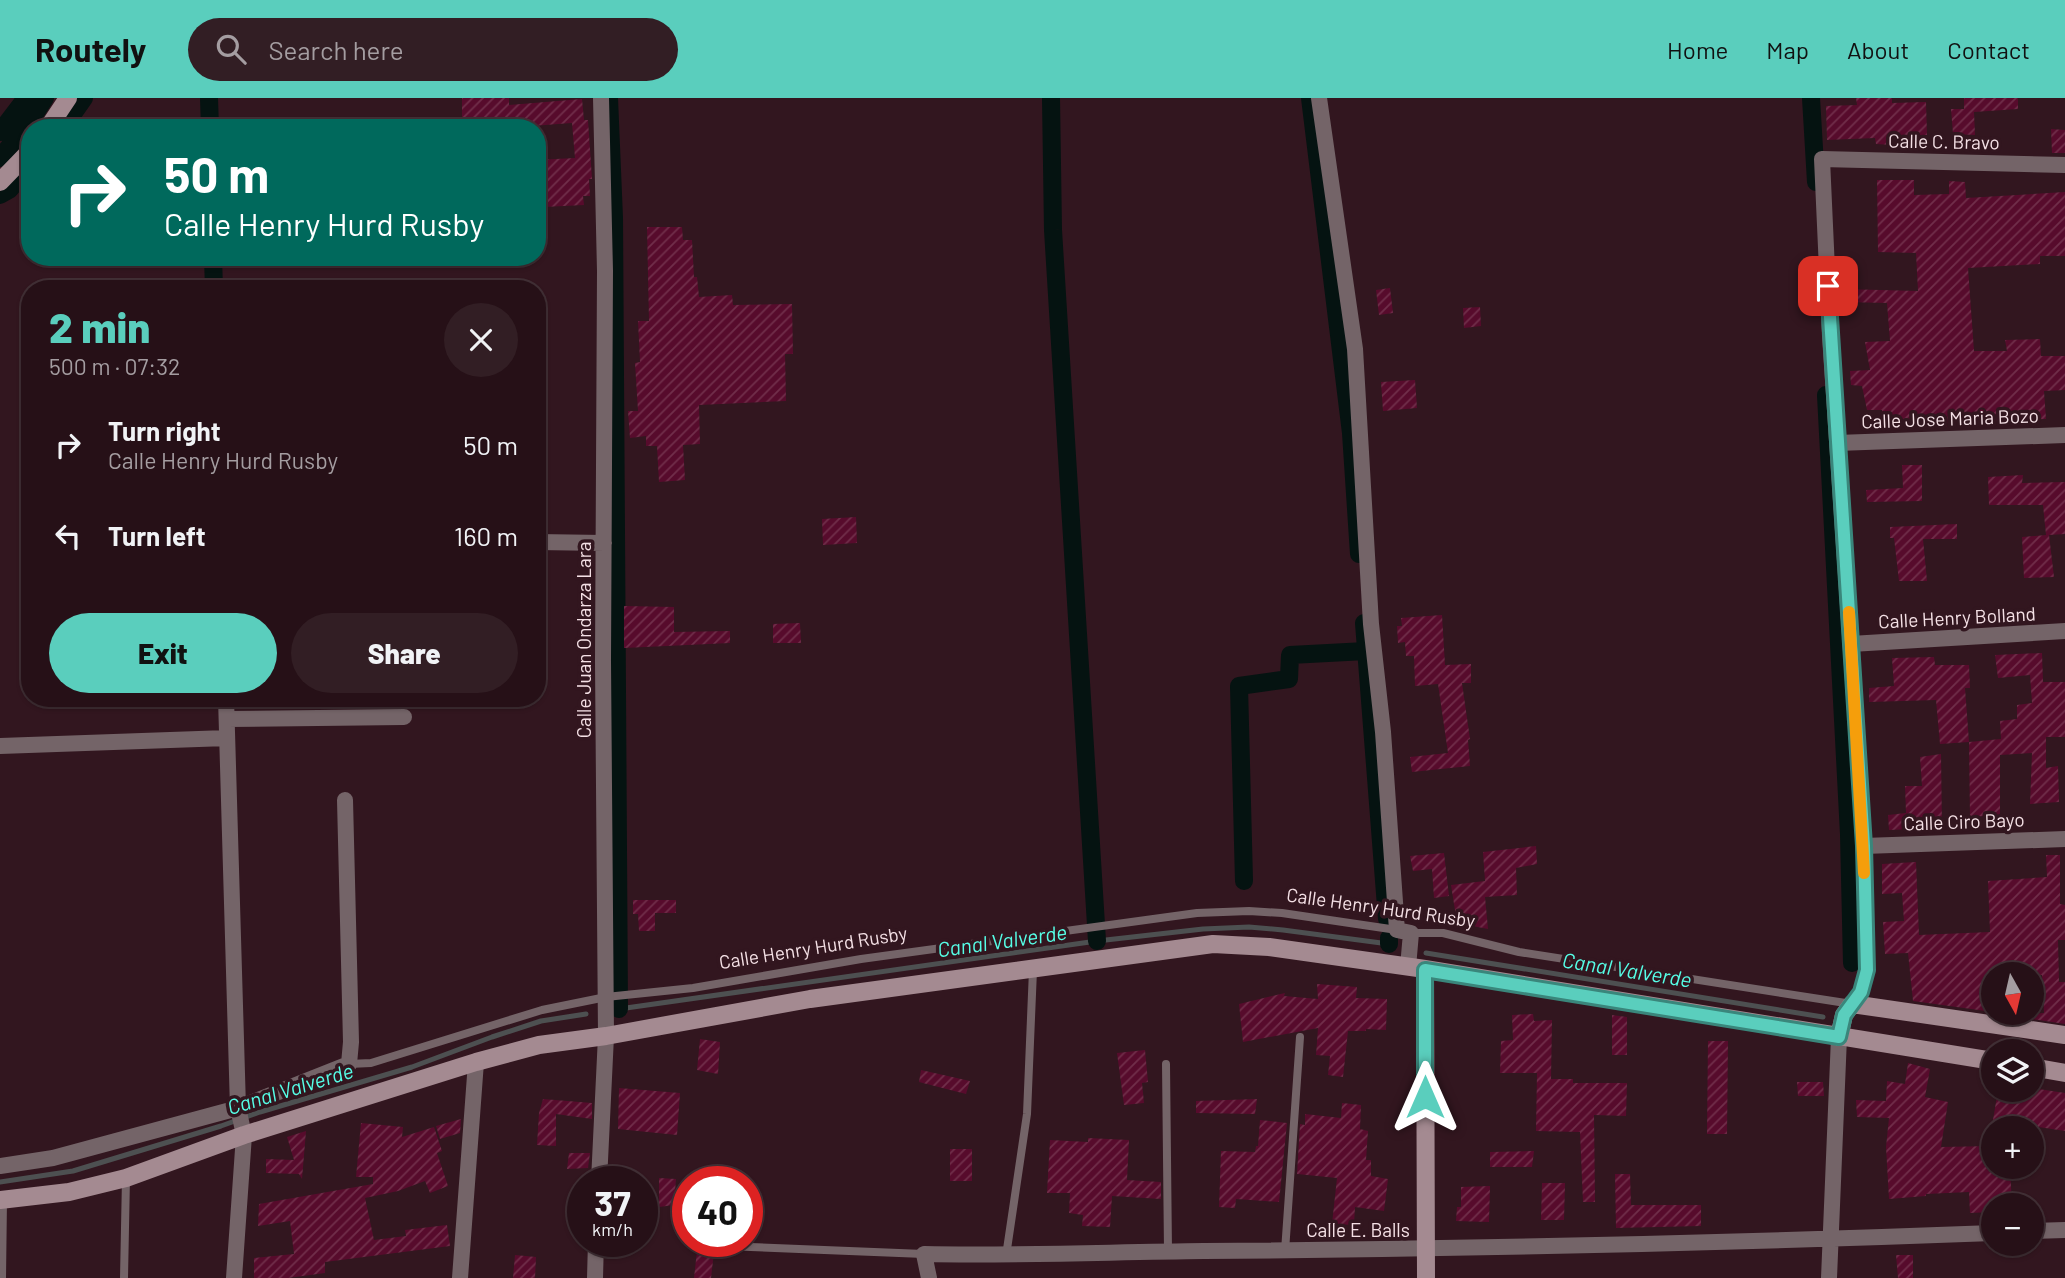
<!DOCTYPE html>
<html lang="en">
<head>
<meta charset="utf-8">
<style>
	body { margin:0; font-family:Barlow,sans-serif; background:#321e24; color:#f1f3f6; height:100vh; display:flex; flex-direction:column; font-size:26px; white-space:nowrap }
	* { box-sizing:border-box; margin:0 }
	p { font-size:23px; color:#a49da1 }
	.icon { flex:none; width:38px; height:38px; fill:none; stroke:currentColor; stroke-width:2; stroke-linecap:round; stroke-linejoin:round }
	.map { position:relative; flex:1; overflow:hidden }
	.drawer { position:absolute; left:21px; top:182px; width:525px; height:427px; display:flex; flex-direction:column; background:#261017; border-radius:28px; box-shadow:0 2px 5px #0004,0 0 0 2px #423036 }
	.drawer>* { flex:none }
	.guide { position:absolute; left:21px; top:21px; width:525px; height:147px; border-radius:28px; box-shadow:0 2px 5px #0004,0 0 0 2px #423036; background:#00695c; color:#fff; overflow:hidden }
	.needle { width:46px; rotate:172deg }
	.tools { position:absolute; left:1981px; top:864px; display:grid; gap:14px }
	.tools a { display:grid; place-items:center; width:63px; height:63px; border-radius:50%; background:#261017; box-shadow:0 2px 5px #0004,0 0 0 2px #423036; font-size:35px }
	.speed { position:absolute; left:567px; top:1068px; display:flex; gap:14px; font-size:35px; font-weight:700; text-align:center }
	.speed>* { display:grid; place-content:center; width:91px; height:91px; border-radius:50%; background:#261017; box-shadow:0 2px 5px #0004,0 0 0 2px #423036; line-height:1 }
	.speed small { font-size:18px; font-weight:400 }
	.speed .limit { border:10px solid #d22; background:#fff; color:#111 }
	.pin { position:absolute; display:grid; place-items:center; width:60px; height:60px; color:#fff; margin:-30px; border-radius:14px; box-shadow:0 4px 10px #0006 }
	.me { position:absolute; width:77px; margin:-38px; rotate:0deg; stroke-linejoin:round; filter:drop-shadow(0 0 5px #0008) }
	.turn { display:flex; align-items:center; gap:24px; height:147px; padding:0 28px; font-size:32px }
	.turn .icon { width:91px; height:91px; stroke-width:2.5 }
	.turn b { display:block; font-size:49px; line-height:60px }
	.round { display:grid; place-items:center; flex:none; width:74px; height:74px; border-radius:37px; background:#321e24 }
	.head { display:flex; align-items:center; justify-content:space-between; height:119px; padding:0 28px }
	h1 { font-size:42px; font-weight:800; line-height:52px; color:#5acebd }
	.action { display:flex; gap:14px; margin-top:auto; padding:14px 28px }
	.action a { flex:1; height:80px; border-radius:42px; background:#5acebd; color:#111; font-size:28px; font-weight:800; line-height:80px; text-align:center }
	.action a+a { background:#321e24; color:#f1f3f6 }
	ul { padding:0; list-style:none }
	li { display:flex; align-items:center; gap:21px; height:91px; padding:0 28px }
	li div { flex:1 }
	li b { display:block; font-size:26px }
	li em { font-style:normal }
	header { display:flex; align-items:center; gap:42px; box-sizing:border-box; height:98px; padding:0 35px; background:#5acebd; color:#111 }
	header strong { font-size:33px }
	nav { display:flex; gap:38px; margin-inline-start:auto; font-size:24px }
	.search { width:490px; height:63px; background:#321e24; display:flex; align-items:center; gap:18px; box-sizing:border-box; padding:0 24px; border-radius:38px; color:#a49da1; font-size:26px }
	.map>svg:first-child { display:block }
</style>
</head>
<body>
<header>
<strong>Routely</strong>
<div class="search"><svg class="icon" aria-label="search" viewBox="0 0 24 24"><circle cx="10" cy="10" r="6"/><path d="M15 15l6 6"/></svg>Search here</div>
<nav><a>Home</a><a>Map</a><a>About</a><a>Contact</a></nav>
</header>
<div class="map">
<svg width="2065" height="1180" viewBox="0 0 2065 1180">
	<defs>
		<pattern id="building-hatch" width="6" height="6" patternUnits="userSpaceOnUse" patternTransform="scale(1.75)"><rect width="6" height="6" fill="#570b2c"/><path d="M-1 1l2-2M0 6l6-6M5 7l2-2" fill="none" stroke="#702e4a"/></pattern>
	</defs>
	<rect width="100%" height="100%" fill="#32161f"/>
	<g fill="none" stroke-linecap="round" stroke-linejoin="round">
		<!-- stream -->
		<path stroke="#4d5051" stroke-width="5" d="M1426 855 1823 919
			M619 911 1097 843 1203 831 1249 829 1283 832 1389 846
			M0 1084 73 1073 221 1028 260 1014 412 969 492 939 541 923 586 916"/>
		<!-- canal -->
		<path stroke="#051311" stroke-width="18" d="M209 0 210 30
			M609 0 614 120 619 911
			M1051 0 1053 132 1097 843
			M1310 0 1351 335 1359 456
			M1811 0 1816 84
			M63 30 84 0
			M0 34 26 0
			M0 60 31 22 45 0
			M0 97 9 92 30 68
			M213 159 214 191
			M1826 297 1849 736 1852 865
			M1364 525 1387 821
			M1244 783 1239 588 1289 581 1290 557 1366 553
			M1389 840V846"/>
	</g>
	<!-- building -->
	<path fill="url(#building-hatch)" d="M462 0H509V7L582 1 584 22H588L592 81H589L590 98H583L584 107 544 109 543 84 537 85V62L575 60 572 25 504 30H462Z
		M1856 0H1892V5L1926 4 1927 37 1893 38V47L1876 46 1875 40 1827 42 1826 8 1857 7Z
		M1964 0H2018V11L1974 14 1975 37 1953 36 1951 11H1964Z
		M2051 31 2065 32V55H2052Z
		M1877 82H1914V97L1949 96V83L1965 84 1966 100 2065 94V158H2040V166L1968 170 1974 253H2007L2005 242 2040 241 2041 258H2065V292L2044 293 2046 321 1947 325V329H1931V326L1882 327V312H1867L1862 288 1851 287 1850 273 1870 272 1865 244 1890 243 1887 205 1843 204 1842 191 1918 193 1916 155 1878 154Z
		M647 129H682L683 142H692L694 179H697L699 199 732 197 733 207 792 206 793 256H785L786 303 699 307 700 346 683 347 685 382 659 384 657 348H646V338L630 340 628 313H638L635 265 640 264 638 223H649Z
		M1390 190 1393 215 1379 217 1376 192Z
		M1480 209 1481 228 1464 230 1463 210Z
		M1415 282 1417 310 1383 313 1381 284Z
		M1902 367H1922V403L1867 404 1866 392 1903 390Z
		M2023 377 2022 385 2065 384V436L2049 437 2054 479 2024 480 2022 439 2046 437 2043 407H1989L1988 379Z
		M856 419 857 445 823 447 822 421Z
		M1957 426V441H1923L1927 483H1899L1894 440H1890V429Z
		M624 508 674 509V534L730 533V545L624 550Z
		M1442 517 1445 567 1471 566V585H1462L1470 641 1468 642 1470 668 1412 674 1410 659 1448 655 1438 586 1415 588 1414 558H1406L1405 544 1398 545 1397 528H1402L1401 520Z
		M800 525 801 545H773V526Z
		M2042 555 2043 584H2065V639H2046V670L2058 668 2059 704 2030 706 2032 655 2000 657V717L1970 719 1969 644 2001 641 2000 623 2017 621V607L2032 605 2030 577 1998 580 1995 557Z
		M1934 559 1935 567H1969L1970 590H1965L1969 644 1940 646 1936 602 1869 604V590L1894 588 1892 560Z
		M1941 656 1942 730 1889 732 1888 717 1906 715 1905 688H1922L1920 659Z
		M1536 748 1537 766 1516 770 1517 797 1485 799 1488 831 1457 825 1451 787 1485 783 1483 754Z
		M1444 755 1449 798 1434 800 1432 771 1413 773 1410 758Z
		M2046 757H2060V806L2065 807V842H2058L2059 884H2065V926L2006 917 2044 915 2042 877H1993V914L1913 903 1908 855 1885 856 1883 824 1904 823 1902 795 1882 796V766L1916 764 1919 837 1990 834 1988 783 2047 779Z
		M633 802H676V815H655V833H639L638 816H633Z
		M1317 886 1357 889 1356 900 1387 901 1386 932 1366 931V933H1348L1343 979 1328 977 1330 958 1316 957 1318 930 1243 944 1239 906 1285 895 1284 898 1318 901Z
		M1533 916 1534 923 1552 922 1551 981H1573V985H1627L1626 1018 1594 1017 1595 1104H1583L1580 1034 1536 1033 1537 975H1500L1501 943 1513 942 1512 917Z
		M1612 917 1627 919V957H1612Z
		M700 941 720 944 718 976 697 972Z
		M1708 943H1728L1727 1036H1707Z
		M1145 952 1148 984 1142 985 1144 1005 1124 1007 1117 955Z
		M1908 965 1930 971 1925 999 1948 1004 1941 1049 1993 1048V1069H2010L2012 1108H1993V1114L1970 1115 1969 1094 1926 1096V1098L1889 1101 1886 1049 1889 1020 1857 1019 1856 1002 1886 1003 1887 983 1905 986Z
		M921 972 970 983 966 996 919 984Z
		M1797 984H1823L1824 998H1798Z
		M619 990 680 995 677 1037 618 1031Z
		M2032 990 2065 995V1033L1993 1022 1998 992H2032Z
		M543 1001 592 1005V1021L556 1016V1048L537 1047 539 1015Z
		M1257 1001 1255 1016 1196 1015V1003Z
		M1342 1005 1361 1007 1360 1031 1368 1033 1366 1062H1371V1078L1388 1081 1384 1113 1355 1109 1354 1127 1332 1126 1337 1080 1297 1076 1300 1026 1305 1027V1016L1341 1020Z
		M461 1021 460 1035 440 1041 436 1028Z
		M1260 1022 1287 1025 1279 1104 1236 1101 1235 1110 1219 1109 1221 1053 1255 1054 1256 1048H1258Z
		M361 1025 403 1029 402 1039 434 1029 442 1053 437 1055 448 1088 430 1095 425 1083 398 1093 365 1100 374 1142 406 1138 405 1132 447 1127 450 1148 325 1164V1175L288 1180H254V1160L294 1156 290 1123 258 1128 259 1106 373 1086V1079H356Z
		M306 1033 302 1081 299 1076 266 1075V1061L294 1062 287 1039Z
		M1088 1040 1129 1042 1127 1082 1161 1084V1101L1112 1098 1110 1129 1082 1128 1083 1117 1069 1115 1070 1095H1047L1050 1042 1088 1044Z
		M950 1051H972V1083H950Z
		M1534 1053 1532 1069H1490V1054Z
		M569 1055H590L588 1070 567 1071Z
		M1615 1076H1630L1631 1107H1701V1128L1616 1130Z
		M659 1080 676 1081 674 1107 659 1109Z
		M1542 1085H1565L1564 1122H1541Z
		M1490 1088 1489 1124 1456 1123 1457 1109H1461V1089Z
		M697 1153 714 1154 711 1180H694Z
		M515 1157 536 1159 535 1180H513Z
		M1896 1157H1913V1180H1898Z"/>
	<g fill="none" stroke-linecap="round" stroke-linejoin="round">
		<!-- lane -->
		<path stroke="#746468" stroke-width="8" d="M1411 835H1443L1519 854 1852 906
			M349 966 371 965 542 912 606 899 693 890 861 861 1197 815 1249 813 1282 815 1397 832
			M1166 966 1168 1153
			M724 1148 924 1156
			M1285 1153 1300 939
			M1006 1158 1027 1016 1033 872
			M2 1180 3 1102
			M124 1180 126 1080"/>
		<!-- street -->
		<path stroke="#746468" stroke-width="16" d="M1319 0 1355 251 1371 526 1383 634 1397 832 1411 835 1408 869
			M1837 345 2065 337
			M537 444 604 445
			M1851 546 2065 533
			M226 600 238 1010 244 1037 234 1180
			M227 621 404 619
			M0 648 227 640
			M1864 748 2065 741
			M1852 906 1861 894 1867 872 1864 748 1830 238 1822 61 2065 67
			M0 1068 53 1060 238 1010 349 966 351 944 345 702
			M599 1083 606 938 603 563 605 173 601 0
			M2032 1133 2065 1132
			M460 1180 476 964
			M595 1180 596 1143
			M929 1180 924 1156C1018 1158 1110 1154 1204 1153 1467 1151 1730 1145 1993 1135
			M1829 1180 1839 939"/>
		<!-- secondary -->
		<path stroke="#a48a91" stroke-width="18" d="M48 30 68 0
			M0 84 30 53
			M1425 871 1426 1180
			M1839 939 1844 917 1852 906 2065 937
			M2032 969 2065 975
			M0 1102 69 1094 126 1080 244 1037 476 964 539 947 606 938 810 901 1213 846 1269 849 1425 871 1993 963"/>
	</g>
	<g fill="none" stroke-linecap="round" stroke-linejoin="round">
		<defs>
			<path id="route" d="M1425 999V872L1839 939 1844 917 1861 894 1867 872 1864 748 1828 188"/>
		</defs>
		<!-- route casing -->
		<use href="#route" stroke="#3a867b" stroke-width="18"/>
		<!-- route -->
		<use href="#route" stroke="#5acebd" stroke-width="12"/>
		<!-- slow -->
		<path stroke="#f59e0b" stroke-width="12" d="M1849 514 1864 775"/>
	</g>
	<g text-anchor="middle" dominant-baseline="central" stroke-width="7" stroke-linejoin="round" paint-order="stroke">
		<!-- street labels -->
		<g font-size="19" fill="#f4e0e5" stroke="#32161f">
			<text transform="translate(1944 43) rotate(1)">Calle C. Bravo</text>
			<text transform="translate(1950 320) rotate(-2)">Calle Jose Maria Bozo</text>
			<text transform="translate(1957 519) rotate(-3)">Calle Henry Bolland</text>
			<text transform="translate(583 542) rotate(-90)">Calle Juan Ondarza Lara</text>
			<text transform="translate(1964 723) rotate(-2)">Calle Ciro Bayo</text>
			<text transform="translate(1381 809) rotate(8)">Calle Henry Hurd Rusby</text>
			<text transform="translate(813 849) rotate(-9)">Calle Henry Hurd Rusby</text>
			<text x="1358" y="1131">Calle E. Balls</text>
		</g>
		<!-- water labels -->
		<g font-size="21" font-style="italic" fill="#56fde6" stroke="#32161f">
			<text transform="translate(1002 842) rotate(-8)">Canal Valverde</text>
			<text transform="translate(1627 871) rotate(9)">Canal Valverde</text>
			<text transform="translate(290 990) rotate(-17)">Canal Valverde</text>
		</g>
	</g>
</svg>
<div class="tools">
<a><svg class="needle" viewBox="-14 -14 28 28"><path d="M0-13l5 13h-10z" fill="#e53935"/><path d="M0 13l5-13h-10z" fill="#a49da1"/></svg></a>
<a><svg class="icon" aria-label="layers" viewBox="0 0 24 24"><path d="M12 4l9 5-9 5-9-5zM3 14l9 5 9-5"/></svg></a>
<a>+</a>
<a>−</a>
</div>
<div class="speed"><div>37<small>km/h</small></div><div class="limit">40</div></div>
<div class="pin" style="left:1828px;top:188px;background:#d93025"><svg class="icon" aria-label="arrive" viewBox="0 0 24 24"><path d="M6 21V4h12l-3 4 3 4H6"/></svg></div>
<svg class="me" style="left:1425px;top:999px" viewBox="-20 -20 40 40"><path d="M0-17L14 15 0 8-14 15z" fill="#5acebd" stroke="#fff" stroke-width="4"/></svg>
<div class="guide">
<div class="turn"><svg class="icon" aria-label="right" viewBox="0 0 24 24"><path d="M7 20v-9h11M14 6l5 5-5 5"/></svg><div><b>50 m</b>Calle Henry Hurd Rusby</div></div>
</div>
<section class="drawer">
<div class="head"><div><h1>2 min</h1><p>500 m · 07:32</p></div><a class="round"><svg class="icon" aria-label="close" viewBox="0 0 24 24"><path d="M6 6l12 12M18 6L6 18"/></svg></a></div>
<ul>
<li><svg class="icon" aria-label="right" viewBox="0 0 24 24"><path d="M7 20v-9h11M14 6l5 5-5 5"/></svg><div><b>Turn right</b><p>Calle Henry Hurd Rusby</p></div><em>50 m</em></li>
<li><svg class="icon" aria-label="left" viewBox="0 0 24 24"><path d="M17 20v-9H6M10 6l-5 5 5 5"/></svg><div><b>Turn left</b></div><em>160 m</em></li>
</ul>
<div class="action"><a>Exit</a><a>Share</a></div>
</section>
</div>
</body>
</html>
